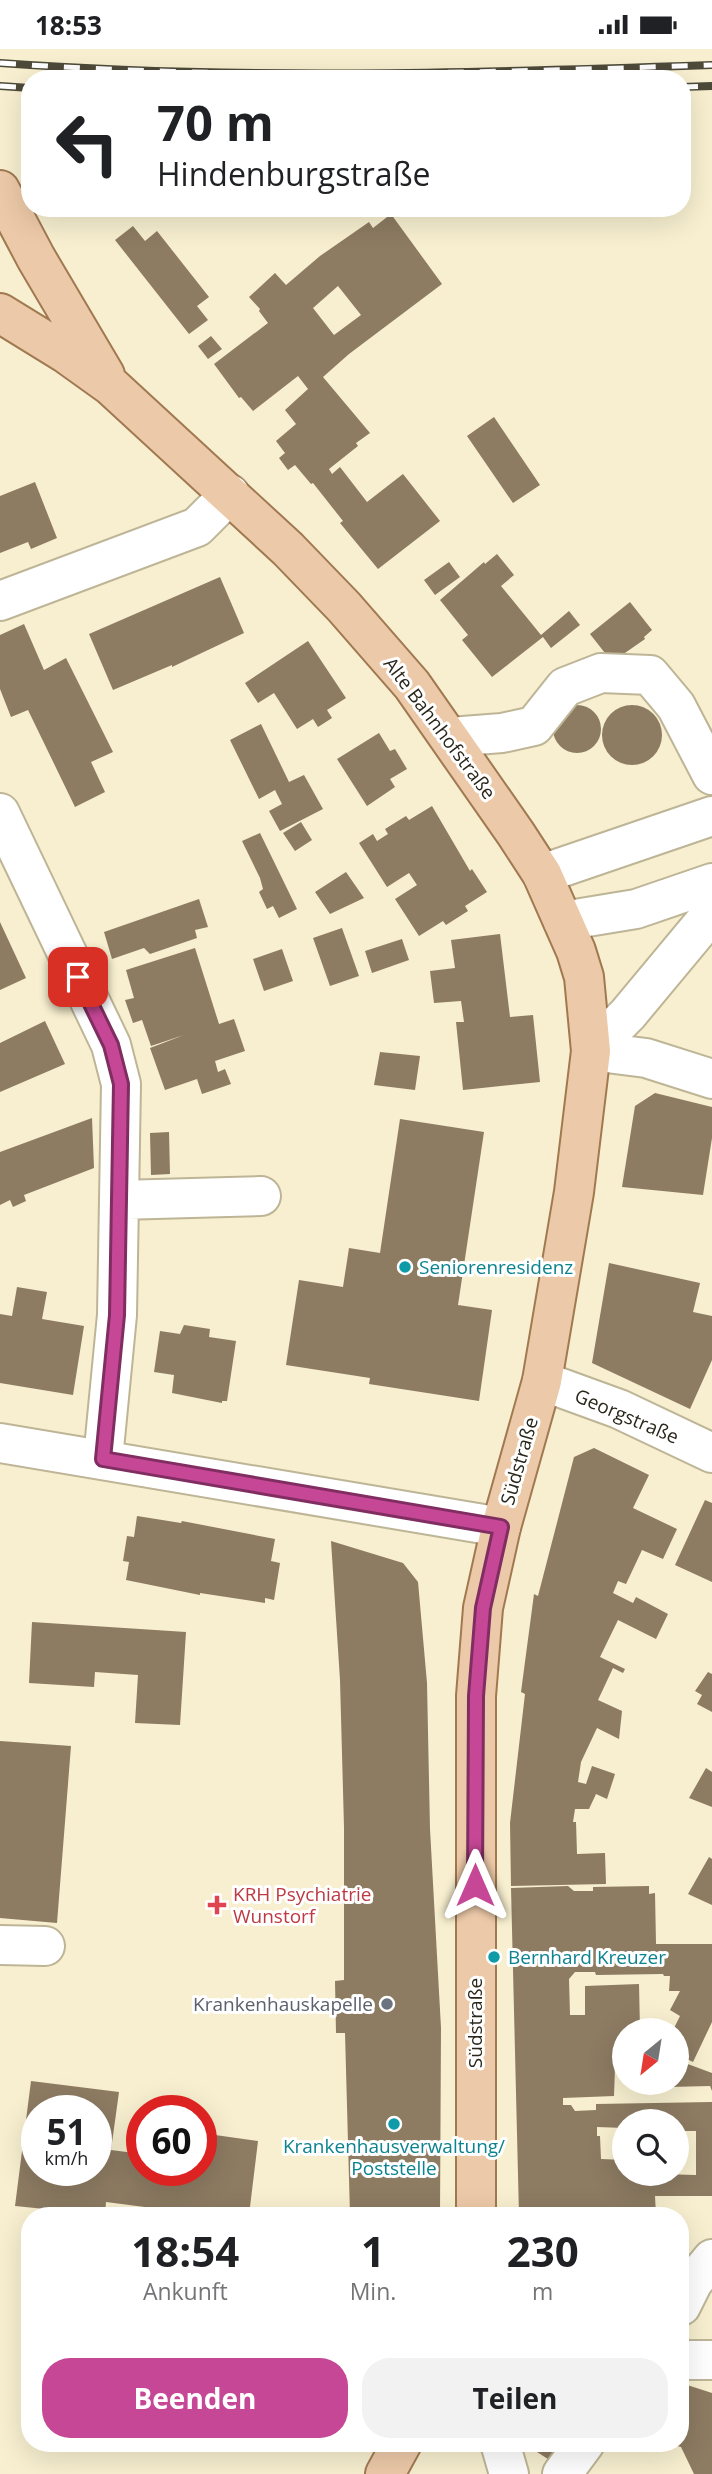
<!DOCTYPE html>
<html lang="de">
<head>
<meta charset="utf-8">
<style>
	body { margin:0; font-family:"Open Sans",sans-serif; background:#f2f2f2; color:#202124; height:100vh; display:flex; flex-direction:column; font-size:26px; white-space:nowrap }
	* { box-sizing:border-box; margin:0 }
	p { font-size:23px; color:#757577 }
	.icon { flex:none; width:38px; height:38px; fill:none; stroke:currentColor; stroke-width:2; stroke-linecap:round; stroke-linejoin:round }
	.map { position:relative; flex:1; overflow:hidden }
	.panel { position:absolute; left:21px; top:2158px; width:668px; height:245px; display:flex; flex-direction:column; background:#fff; border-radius:28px; box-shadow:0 7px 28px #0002 }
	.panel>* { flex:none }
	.hud { position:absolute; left:21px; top:21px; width:670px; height:147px; border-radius:28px; box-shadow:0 7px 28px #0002; background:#fff; color:#202124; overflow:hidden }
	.needle { width:46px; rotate:210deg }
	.tools { position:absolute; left:612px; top:1969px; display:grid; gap:14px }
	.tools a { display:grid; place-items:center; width:77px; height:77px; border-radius:50%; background:#fff; box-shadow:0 7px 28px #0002; font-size:35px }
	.speed { position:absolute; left:21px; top:2046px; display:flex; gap:14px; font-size:35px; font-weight:700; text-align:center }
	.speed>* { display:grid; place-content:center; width:91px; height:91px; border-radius:50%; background:#fff; box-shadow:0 7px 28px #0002; line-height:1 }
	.speed small { font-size:18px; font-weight:400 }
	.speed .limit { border:10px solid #d22; background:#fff; color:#111 }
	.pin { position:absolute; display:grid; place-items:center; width:60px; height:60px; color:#fff; margin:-30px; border-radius:14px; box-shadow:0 4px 10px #0006 }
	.me { position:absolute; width:77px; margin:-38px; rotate:0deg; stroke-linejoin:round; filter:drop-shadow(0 0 5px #0008) }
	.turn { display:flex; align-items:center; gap:24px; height:147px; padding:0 21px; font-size:32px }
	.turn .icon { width:91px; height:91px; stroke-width:2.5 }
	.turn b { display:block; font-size:49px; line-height:60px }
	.eta { display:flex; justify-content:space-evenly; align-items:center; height:119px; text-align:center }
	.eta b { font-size:42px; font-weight:700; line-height:49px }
	.action { display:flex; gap:14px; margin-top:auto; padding:14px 21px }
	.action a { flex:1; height:80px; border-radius:28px; background:#c54795; color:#fff; font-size:28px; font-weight:700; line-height:80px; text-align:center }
	.action a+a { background:#f2f2f2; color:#202124 }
	.status { display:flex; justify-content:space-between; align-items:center; height:49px; padding:0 35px; background:#fff; direction:ltr }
	.status svg { height:19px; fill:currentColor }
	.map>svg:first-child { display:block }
</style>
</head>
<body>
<div class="status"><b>18:53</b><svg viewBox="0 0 49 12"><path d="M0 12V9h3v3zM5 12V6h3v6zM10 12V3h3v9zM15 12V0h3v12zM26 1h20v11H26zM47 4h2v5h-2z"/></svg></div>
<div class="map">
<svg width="712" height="2425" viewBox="0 0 712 2425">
	<rect width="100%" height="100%" fill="#f7efcf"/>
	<!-- building -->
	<path fill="#8d7b62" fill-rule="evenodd" d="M391 165 442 235 349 305 323 328 370 384 356 394 358 397 329 420 332 425 340 418 367 453 403 425 440 472 378 520 340 474 343 472 313 434 311 435 295 416 288 421 279 409 285 404 276 392 296 375 285 361 308 340 298 327 253 362 241 348 239 349 214 315 268 274 259 262 260 260 249 248 275 224 286 236 320 207 369 173 373 179ZM338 237 361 266 334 286 313 259Z
		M133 177 145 192 157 182 209 248 197 257 208 271 189 285 115 191Z
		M211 287 222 300 208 310 198 297Z
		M494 368 540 436 513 454 467 387Z
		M35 433 57 489 31 500 28 493 0 504V447Z
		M497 505 514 526 501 537 541 586 569 562 580 576 551 599 543 588 492 628 462 591 468 586 440 551 484 513 485 515Z
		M449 513 460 528 435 546 424 531Z
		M220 528 244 584 172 618V616L113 641 89 585Z
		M630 553 652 581 644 588 645 590 612 613 590 585Z
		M24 575 44 621 66 609 113 703 91 713 105 743 75 758 28 661 11 668 0 640V586Z
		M308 592 346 649 327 661 332 669 318 678 313 670 297 680 274 644 258 654 245 634Z
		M553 680a24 24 0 1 1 48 0a24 24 0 1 1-48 0Z
		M602 686a30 30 0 1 1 60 0a30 30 0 1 1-60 0Z
		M261 675 289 733 304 726 323 760 280 782 269 762 282 755 275 741 259 750 230 691Z
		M379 684 390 702 395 700 407 720 390 730 395 738 367 757 337 710Z
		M432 757 470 822 472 820 487 843 465 857 468 862 446 876 443 872 419 887 395 850 417 836 409 824 387 838 359 794 373 785 377 792 388 785 385 780 406 767 409 771Z
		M301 773 312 791 295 802 283 784Z
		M260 784 297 860 279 869 273 857 267 860 259 843 263 840 260 829 242 792Z
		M346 823 364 849 330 865 315 843Z
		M199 850 208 878 195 881 197 889 150 905 144 899 112 910 104 883Z
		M0 873 26 929 0 941Z
		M342 879 359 927 330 937 313 889Z
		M500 885 510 968 533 966 540 1033 463 1041 456 973H464L461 952 434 954 430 922 455 919 451 891Z
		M402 890 409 911 372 924 365 902Z
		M195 899 219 975 234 970 245 1002 215 1012 218 1023 225 1020 231 1035 202 1045 197 1030 165 1041 150 999 184 986 151 997 142 971 133 974 125 951 134 949 126 921Z
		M282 900 293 932 264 942 253 910Z
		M45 972 65 1015 0 1043V994Z
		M380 1003 420 1007 415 1041 374 1036Z
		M655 1044 712 1058V1089L703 1146 622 1138 635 1057Z
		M92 1069 94 1119 24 1146 26 1152 13 1158 10 1151 0 1156V1103Z
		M400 1070 484 1083 458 1256 492 1261 479 1352 369 1335 370 1329 286 1316 299 1231 343 1238 349 1199 380 1204Z
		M169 1083 170 1125 151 1126 150 1084Z
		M609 1214 700 1234 693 1263 712 1267V1311L690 1360 592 1314Z
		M17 1238 47 1243 42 1270 84 1277 73 1346 0 1334V1265L12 1267Z
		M184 1276 210 1280 209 1288 236 1292 227 1352H222V1354L172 1344 174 1326 154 1323 160 1282 180 1285Z
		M594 1399 649 1426 633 1459 677 1480 663 1510 642 1501 626 1535 618 1532 613 1544 633 1554 636 1548 668 1565 656 1590 618 1571 600 1608 625 1620 623 1624 613 1619 598 1651 622 1662 619 1690 597 1679 581 1713 578 1733 586 1735 592 1717 615 1725 607 1750 596 1745 589 1760H575L573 1773H576L577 1805 605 1804 606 1835 511 1837 510 1774 525 1645 521 1643 534 1545 538 1547 574 1408Z
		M705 1451 712 1454V1533L675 1516Z
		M137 1467 181 1474 182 1472 275 1490 271 1512 280 1514 274 1551 265 1549V1554L200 1544V1546L126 1531 129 1513 123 1512 127 1487 134 1488Z
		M331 1492 403 1514 418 1533 427 1634 430 1780 441 1979 440 2166H350L345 1984H336L335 1932 344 1931V1778L340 1631Z
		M32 1573 186 1583 180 1676 135 1674 138 1626 95 1623 94 1638 29 1634Z
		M708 1623 712 1625V1663L697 1655 702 1646 695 1642Z
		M0 1692 71 1697 57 1874 0 1869Z
		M706 1719 712 1723V1758L689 1749Z
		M709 1808 712 1810V1856L688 1845Z
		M568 1837 574 1842H593V1838L649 1837V1845L655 1844 656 1895H712V1973L693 2013 677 2005V1981H673L680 1967 670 1961 680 1942H669L670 1927H664L663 1925 596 1926 595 1923H575L569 1930 570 1966H585V1937L639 1935 640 1981H625V2018L615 2019 614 2047 563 2049V2056H571L575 2062 596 2061V2055L712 2053V2147H655L656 2166H519L511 1839ZM625 2072H677V2082H696V2126L625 2124V2111L601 2110 600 2087H597V2078L625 2079Z
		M677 2011 712 2024V2042L710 2037 669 2038 668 2034H677Z
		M31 2032 119 2043 111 2101 142 2105V2121H201V2084L258 2092 249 2166H159L160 2160 106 2153 105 2166 15 2157ZM37 2062H96V2121H37Z
		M681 2334 712 2344V2425H694L681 2398 670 2395 681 2394Z
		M523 2394H575L551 2412Z"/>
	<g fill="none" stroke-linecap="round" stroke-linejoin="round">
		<defs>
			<path id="minor" d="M0 552 197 478 230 445
				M450 688 502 684 534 677 565 638 601 624 650 626 676 657 712 726
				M0 764 111 996 121 1035 117 1266 103 1410
				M542 825 712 767
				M563 872 636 860 712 834
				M591 1002 628 965 712 864
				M591 1002 646 1009 712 1030
				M119 1151 261 1147
				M542 1332 619 1360 712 1404
				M0 1394 501 1478
				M0 1896 45 1897
				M681 2257 693 2233 712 2210
				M681 2309 683 2311H712
				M500 2394 509 2425
				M562 2425 585 2394"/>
			<path id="major" d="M0 141 36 209 105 326
				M0 264 65 304 111 337 288 500 344 558 412 636 516 785 542 825 576 902 584 928 591 1002 574 1143 542 1332 501 1478 483 1559 476 1647V2166
				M385 2425 402 2394"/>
		</defs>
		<!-- minor casing -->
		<use href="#minor" stroke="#bdb596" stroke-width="42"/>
		<!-- major casing -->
		<use href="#major" stroke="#a07951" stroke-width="42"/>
		<!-- minor -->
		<use href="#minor" stroke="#fff" stroke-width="38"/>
		<!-- major -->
		<use href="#major" stroke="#ecc9a8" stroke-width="38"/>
		<defs>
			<path id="rail" d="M0 14C237 31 475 24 712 16
				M0 37 30 39
				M682 38 712 37"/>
		</defs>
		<!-- rail casing -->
		<use href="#rail" stroke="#4e4a3a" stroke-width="8"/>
		<!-- rail -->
		<use href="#rail" stroke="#fff" stroke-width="5" stroke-dasharray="16" stroke-linecap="butt"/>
	</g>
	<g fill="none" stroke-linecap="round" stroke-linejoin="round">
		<defs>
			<path id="route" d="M78 928 111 996 121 1035 117 1266 103 1410 501 1478 483 1559 476 1647 475 1836"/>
		</defs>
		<!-- route casing -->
		<use href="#route" stroke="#802e61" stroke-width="18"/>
		<!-- route -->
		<use href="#route" stroke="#c54795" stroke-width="12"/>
	</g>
	<!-- markers -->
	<g fill="#0f9aa8" stroke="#fff" stroke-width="2.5">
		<circle cx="405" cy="1218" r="7"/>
		<circle cx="494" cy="1908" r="7"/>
		<circle cx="394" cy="2075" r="7"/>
	</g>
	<path fill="#e0444e" stroke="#fff" stroke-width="2.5" d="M213.5 1845.5h7v7h7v7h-7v7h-7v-7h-7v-7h7z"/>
	<circle fill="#6b7280" stroke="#fff" stroke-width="2.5" cx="387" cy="1955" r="7"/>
	<g text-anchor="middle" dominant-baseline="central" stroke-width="6" stroke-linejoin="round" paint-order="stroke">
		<!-- street labels -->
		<g font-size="19" fill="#29261a" stroke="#fff">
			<text transform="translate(440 679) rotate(53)">Alte Bahnhofstraße</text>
			<text transform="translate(627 1367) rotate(23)">Georgstraße</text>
			<text transform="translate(519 1412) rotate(-74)">Südstraße</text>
			<text transform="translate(475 1974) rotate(-90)">Südstraße</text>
		</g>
		<!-- culture labels -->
		<g font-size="19" fill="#0d838f" stroke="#fff" text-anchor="start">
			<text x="419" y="1218">Seniorenresidenz</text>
			<text x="508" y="1908">Bernhard Kreuzer</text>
			<text x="394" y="2097" text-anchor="middle">Krankenhausverwaltung/<tspan x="394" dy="22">Poststelle</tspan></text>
		</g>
		<!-- health labels -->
		<g font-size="19" fill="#be3a42" stroke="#fff" text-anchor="start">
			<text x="233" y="1845">KRH Psychiatrie<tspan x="233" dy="22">Wunstorf</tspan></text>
		</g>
		<!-- worship labels -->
		<g font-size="19" fill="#5b616d" stroke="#fff" text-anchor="end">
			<text x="373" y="1955">Krankenhauskapelle</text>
		</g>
	</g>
</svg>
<div class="tools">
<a><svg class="needle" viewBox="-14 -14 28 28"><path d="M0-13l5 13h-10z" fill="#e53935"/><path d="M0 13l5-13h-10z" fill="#757577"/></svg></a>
<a><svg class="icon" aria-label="search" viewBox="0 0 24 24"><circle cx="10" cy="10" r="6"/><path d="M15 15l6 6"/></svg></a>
</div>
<div class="speed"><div>51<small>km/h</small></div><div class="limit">60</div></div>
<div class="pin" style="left:78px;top:928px;background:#d93025"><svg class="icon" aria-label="arrive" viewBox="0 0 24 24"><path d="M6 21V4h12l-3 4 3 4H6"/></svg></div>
<svg class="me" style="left:475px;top:1836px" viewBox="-20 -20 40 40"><path d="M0-17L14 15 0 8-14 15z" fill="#c54795" stroke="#fff" stroke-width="4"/></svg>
<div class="hud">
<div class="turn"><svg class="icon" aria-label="left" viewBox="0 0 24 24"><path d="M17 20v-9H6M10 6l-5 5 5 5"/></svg><div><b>70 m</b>Hindenburgstraße</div></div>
</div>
<section class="panel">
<div class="eta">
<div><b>18:54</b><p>Ankunft</p></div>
<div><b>1</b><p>Min.</p></div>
<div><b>230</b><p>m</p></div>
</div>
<div class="action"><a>Beenden</a><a>Teilen</a></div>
</section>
</div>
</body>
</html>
